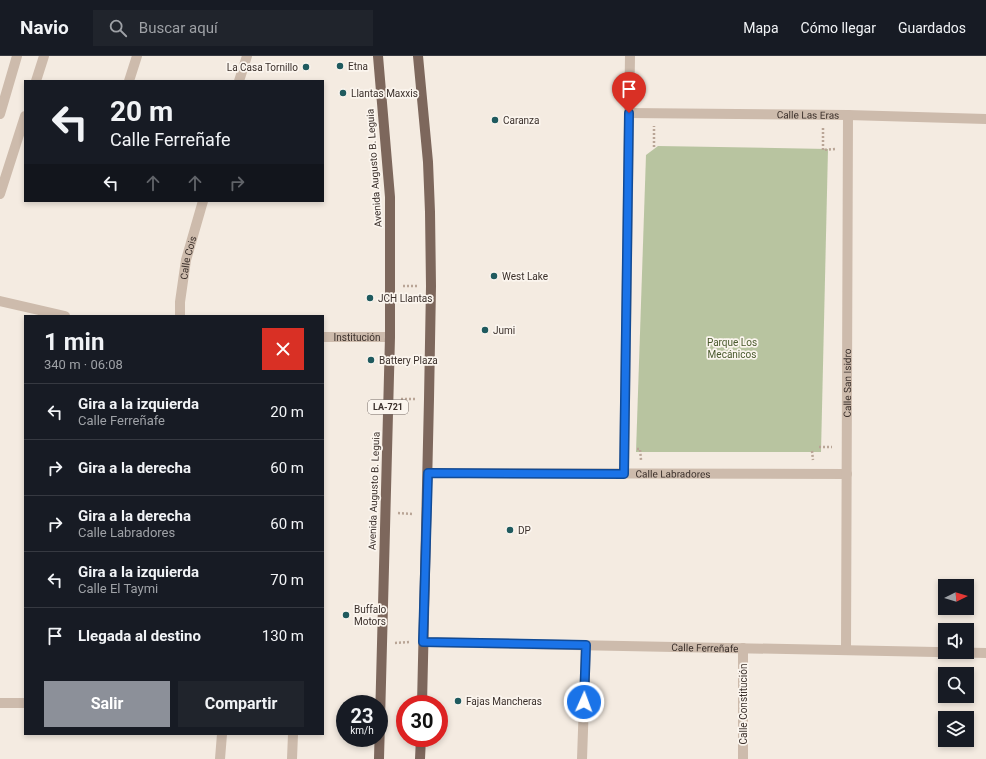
<!DOCTYPE html>
<html lang="es">
<head>
<meta charset="utf-8">
<style>
	body { margin:0; font-family:Roboto,sans-serif; background:#20242c; color:#f1f3f6; height:100vh; display:flex; flex-direction:column; font-size:15px; white-space:nowrap }
	* { box-sizing:border-box; margin:0 }
	p { font-size:13px; color:#9ea1a6 }
	.icon { flex:none; width:22px; height:22px; fill:none; stroke:currentColor; stroke-width:2; stroke-linecap:round; stroke-linejoin:round }
	.map { position:relative; flex:1; overflow:hidden }
	.drawer { position:absolute; left:24px; top:259px; width:300px; height:420px; display:flex; flex-direction:column; background:#171b24; border-radius:0px; box-shadow:0 2px 6px #0003 }
	.drawer>* { flex:none }
	.guide { position:absolute; left:24px; top:24px; width:300px; height:122px; border-radius:0px; box-shadow:0 2px 6px #0003; background:#171b24; color:#f1f3f6; overflow:hidden }
	.needle { width:26px; rotate:85deg }
	.buttons { position:absolute; left:938px; top:523px; display:grid; gap:8px }
	.buttons a { display:grid; place-items:center; width:36px; height:36px; border-radius:0px; background:#171b24; box-shadow:0 2px 6px #0003; font-size:20px }
	.speed { position:absolute; left:336px; top:639px; display:flex; gap:8px; font-size:20px; font-weight:700; text-align:center }
	.speed>* { display:grid; place-content:center; width:52px; height:52px; border-radius:50%; background:#171b24; box-shadow:0 2px 6px #0003; line-height:1 }
	.speed small { font-size:10px; font-weight:400 }
	.speed .limit { border:6px solid #d22; background:#fff; color:#111 }
	.pin { position:absolute; display:grid; place-items:center; width:34px; height:34px; color:#fff; margin:-41px -17px; border-radius:50% 50% 50% 0; rotate:-45deg; box-shadow:0 0 4px #0007 }
	.pin .icon { rotate:45deg }
	.me { position:absolute; width:44px; margin:-22px; rotate:2deg; stroke-linejoin:round; filter:drop-shadow(0 0 3px #0008) }
	.turn { display:flex; align-items:center; gap:14px; height:84px; padding:0 20px; font-size:18px }
	.turn .icon { width:52px; height:52px; stroke-width:2.5 }
	.turn b { display:block; font-size:28px; line-height:34px }
	.lanes { display:flex; align-items:center; height:38px; padding:0 20px; background:#0003; justify-content:center; gap:20px; direction:ltr }
	.lanes .off { opacity:.35 }
	.round { display:grid; place-items:center; flex:none; width:42px; height:42px; border-radius:0px; background:#20242c }
	.head { display:flex; align-items:center; justify-content:space-between; height:68px; padding:0 20px }
	h1 { font-size:24px; font-weight:700; line-height:30px }
	.cta { display:flex; gap:8px; margin-top:auto; padding:8px 20px }
	.cta a { flex:1; height:46px; border-radius:0px; background:#8c9099; color:#fff; font-size:16px; font-weight:700; line-height:46px; text-align:center }
	.cta a+a { background:#20242c; color:#f1f3f6 }
	ul { padding:0; list-style:none }
	li { display:flex; align-items:center; gap:12px; height:56px; padding:0 20px; border-top:1px solid #363941 }
	li div { flex:1 }
	li b { display:block; font-size:15px }
	li em { font-style:normal }
	header { display:flex; align-items:center; gap:24px; box-sizing:border-box; height:56px; padding:0 20px; background:#171b24; border-bottom:1px solid #363941 }
	header strong { font-size:19px }
	nav { display:flex; gap:22px; margin-inline-start:auto; font-size:14px }
	.search { width:280px; height:36px; background:#20242c; display:flex; align-items:center; gap:10px; box-sizing:border-box; padding:0 14px; border-radius:0px; color:#9ea1a6; font-size:15px }
	.map>svg:first-child { display:block }
</style>
</head>
<body>
<header>
<strong>Navio</strong>
<div class="search"><svg class="icon" aria-label="search" viewBox="0 0 24 24"><circle cx="10" cy="10" r="6"/><path d="M15 15l6 6"/></svg>Buscar aquí</div>
<nav><a>Mapa</a><a>Cómo llegar</a><a>Guardados</a></nav>
</header>
<div class="map">
<svg width="986" height="703" viewBox="0 0 986 703">
	<rect width="100%" height="100%" fill="#f4ebe1"/>
	<!-- green -->
	<path fill="#b8c4a0" d="M658 90 828 93 821 396H636L646 99Z"/>
	<g fill="none" stroke-linecap="round" stroke-linejoin="round">
		<!-- path -->
		<path stroke="#b9a596" stroke-width="2.5" stroke-dasharray="2 2" stroke-linecap="butt" d="M823 72V94L835 93
			M654 91V70
			M403 230H418
			M401 343H416
			M819 391H832
			M637 393H640L641 404
			M812 395 813 404
			M398 457 413 458
			M395 587 410 586"/>
		<!-- service -->
		<path stroke="#cdbbac" stroke-width="10" d="M292 703 293 678"/>
		<!-- minor -->
		<g stroke="#cdbbac" stroke-width="10">
			<path d="M36 25 44 0"/>
			<path d="M129 25 137 0"/>
			<path d="M239 25 247 0"/>
			<path id="s1" d="M629 57 848 59 986 63"/>
			<path d="M0 58 17 0"/>
			<path d="M0 138 25 60"/>
			<path d="M0 245 65 260"/>
			<path id="s2" d="M180 260V246L186 204 203 145"/>
			<path id="s3" d="M323 281H390"/>
			<path id="s4" d="M428 417 847 418"/>
			<path d="M624 418 630 0"/>
			<path id="s5" d="M423 586 986 597"/>
			<path id="s6" d="M846 594 848 59"/>
			<path d="M0 647H25"/>
			<path d="M220 703 222 678"/>
			<path d="M582 703 586 589"/>
			<path d="M743 703V592"/>
		</g>
		<!-- primary -->
		<path stroke="#7d675c" stroke-width="10" d="M378 0 390 141V281L379 703
			M418 0 428 106 430 156 431 230 429 343 422 648
			M420 703 421 682"/>
	</g>
	<g fill="none" stroke-linecap="round" stroke-linejoin="round">
		<defs>
			<path id="route" d="M584 646 586 589 423 586 428 417 624 418 629 57"/>
		</defs>
		<!-- route casing -->
		<use href="#route" stroke="#114b97" stroke-width="10"/>
		<!-- route -->
		<use href="#route" stroke="#1a73e8" stroke-width="7"/>
	</g>
	<!-- markers -->
	<g fill="#1f5a5e" stroke="#fbf5ee" stroke-width="1.5">
		<circle cx="340" cy="10" r="4"/>
		<circle cx="306" cy="11" r="4"/>
		<circle cx="343" cy="37" r="4"/>
		<circle cx="495" cy="64" r="4"/>
		<circle cx="494" cy="220" r="4"/>
		<circle cx="370" cy="242" r="4"/>
		<circle cx="485" cy="274" r="4"/>
		<circle cx="371" cy="304" r="4"/>
		<circle cx="510" cy="474" r="4"/>
		<circle cx="346" cy="559" r="4"/>
		<circle cx="458" cy="645" r="4"/>
	</g>
	<g text-anchor="middle" dominant-baseline="central" stroke-width="3.5" stroke-linejoin="round" paint-order="stroke">
		<!-- shield labels -->
		<rect fill="#fbf5ee" stroke="#756b66" stroke-width="1" x="368" y="344" width="40" height="14" rx="3"/>
		<g font-size="9" font-weight="bold" fill="#3b302b">
			<text x="388" y="351">LA-721</text>
		</g>
		<!-- poi labels -->
		<g font-size="10" fill="#3b302b" stroke="#fbf5ee" text-anchor="start">
			<text x="348" y="10">Etna</text>
			<text x="298" y="11" text-anchor="end">La Casa Tornillo</text>
			<text x="351" y="37">Llantas Maxxis</text>
			<text x="503" y="64">Caranza</text>
			<text x="502" y="220">West Lake</text>
			<text x="378" y="242">JCH Llantas</text>
			<text x="493" y="274">Jumi</text>
			<text x="379" y="304">Battery Plaza</text>
			<text x="518" y="474">DP</text>
			<text x="354" y="553">Buffalo<tspan x="354" dy="12">Motors</tspan></text>
			<text x="466" y="645">Fajas Mancheras</text>
		</g>
		<!-- street labels -->
		<g font-size="10" fill="#3b302b" stroke="#fbf5ee">
			<text stroke="none"><textPath href="#s1" startOffset="179">Calle Las Eras</textPath></text>
			<text transform="translate(374 112) rotate(-94)">Avenida Augusto B. Leguia</text>
			<text stroke="none"><textPath href="#s2" startOffset="59">Calle Cois</textPath></text>
			<text stroke="none"><textPath href="#s3" startOffset="34">Institución</textPath></text>
			<text stroke="none"><textPath href="#s6" startOffset="267">Calle San Isidro</textPath></text>
			<text stroke="none"><textPath href="#s4" startOffset="245">Calle Labradores</textPath></text>
			<text transform="translate(374 435) rotate(-88)">Avenida Augusto B. Leguia</text>
			<text stroke="none"><textPath href="#s5" startOffset="282">Calle Ferreñafe</textPath></text>
			<text transform="translate(743 648) rotate(-90)">Calle Constitución</text>
		</g>
		<!-- park labels -->
		<g font-size="10" fill="#4a5a2e" stroke="#fbf5ee">
			<text x="732" y="286">Parque Los<tspan x="732" dy="12">Mecánicos</tspan></text>
		</g>
	</g>
</svg>
<div class="buttons">
<a><svg class="needle" viewBox="-14 -14 28 28"><path d="M0-13l5 13h-10z" fill="#e53935"/><path d="M0 13l5-13h-10z" fill="#9ea1a6"/></svg></a>
<a><svg class="icon" aria-label="sound" viewBox="0 0 24 24"><path d="M4 9h4l5-4v14l-5-4H4zM17 9q2 3 0 6"/></svg></a>
<a><svg class="icon" aria-label="search" viewBox="0 0 24 24"><circle cx="10" cy="10" r="6"/><path d="M15 15l6 6"/></svg></a>
<a><svg class="icon" aria-label="layers" viewBox="0 0 24 24"><path d="M12 4l9 5-9 5-9-5zM3 14l9 5 9-5"/></svg></a>
</div>
<div class="speed"><div>23<small>km/h</small></div><div class="limit">30</div></div>
<div class="pin" style="left:629px;top:57px;background:#d93025"><svg class="icon" aria-label="arrive" viewBox="0 0 24 24"><path d="M6 21V4h12l-3 4 3 4H6"/></svg></div>
<svg class="me" style="left:584px;top:646px" viewBox="-20 -20 40 40"><circle r="17" fill="#1a73e8" stroke="#fff" stroke-width="3"/><path d="M0-11L8 9 0 5-8 9z" fill="#fff"/></svg>
<div class="guide">
<div class="turn"><svg class="icon" aria-label="left" viewBox="0 0 24 24"><path d="M17 20v-9H6M10 6l-5 5 5 5"/></svg><div><b>20 m</b>Calle Ferreñafe</div></div>
<div class="lanes"><svg class="icon" aria-label="left" viewBox="0 0 24 24"><path d="M17 20v-9H6M10 6l-5 5 5 5"/></svg><svg class="icon off" aria-label="ahead" viewBox="0 0 24 24"><path d="M12 20V5M6 11l6-6 6 6"/></svg><svg class="icon off" aria-label="ahead" viewBox="0 0 24 24"><path d="M12 20V5M6 11l6-6 6 6"/></svg><svg class="icon off" aria-label="right" viewBox="0 0 24 24"><path d="M7 20v-9h11M14 6l5 5-5 5"/></svg></div>
</div>
<section class="drawer">
<div class="head"><div><h1>1 min</h1><p>340 m · 06:08</p></div><a class="round" style="background:#d93025;color:#fff"><svg class="icon" aria-label="close" viewBox="0 0 24 24"><path d="M6 6l12 12M18 6L6 18"/></svg></a></div>
<ul>
<li><svg class="icon" aria-label="left" viewBox="0 0 24 24"><path d="M17 20v-9H6M10 6l-5 5 5 5"/></svg><div><b>Gira a la izquierda</b><p>Calle Ferreñafe</p></div><em>20 m</em></li>
<li><svg class="icon" aria-label="right" viewBox="0 0 24 24"><path d="M7 20v-9h11M14 6l5 5-5 5"/></svg><div><b>Gira a la derecha</b></div><em>60 m</em></li>
<li><svg class="icon" aria-label="right" viewBox="0 0 24 24"><path d="M7 20v-9h11M14 6l5 5-5 5"/></svg><div><b>Gira a la derecha</b><p>Calle Labradores</p></div><em>60 m</em></li>
<li><svg class="icon" aria-label="left" viewBox="0 0 24 24"><path d="M17 20v-9H6M10 6l-5 5 5 5"/></svg><div><b>Gira a la izquierda</b><p>Calle El Taymi</p></div><em>70 m</em></li>
<li><svg class="icon" aria-label="arrive" viewBox="0 0 24 24"><path d="M6 21V4h12l-3 4 3 4H6"/></svg><div><b>Llegada al destino</b></div><em>130 m</em></li>
</ul>
<div class="cta"><a>Salir</a><a>Compartir</a></div>
</section>
</div>
</body>
</html>
